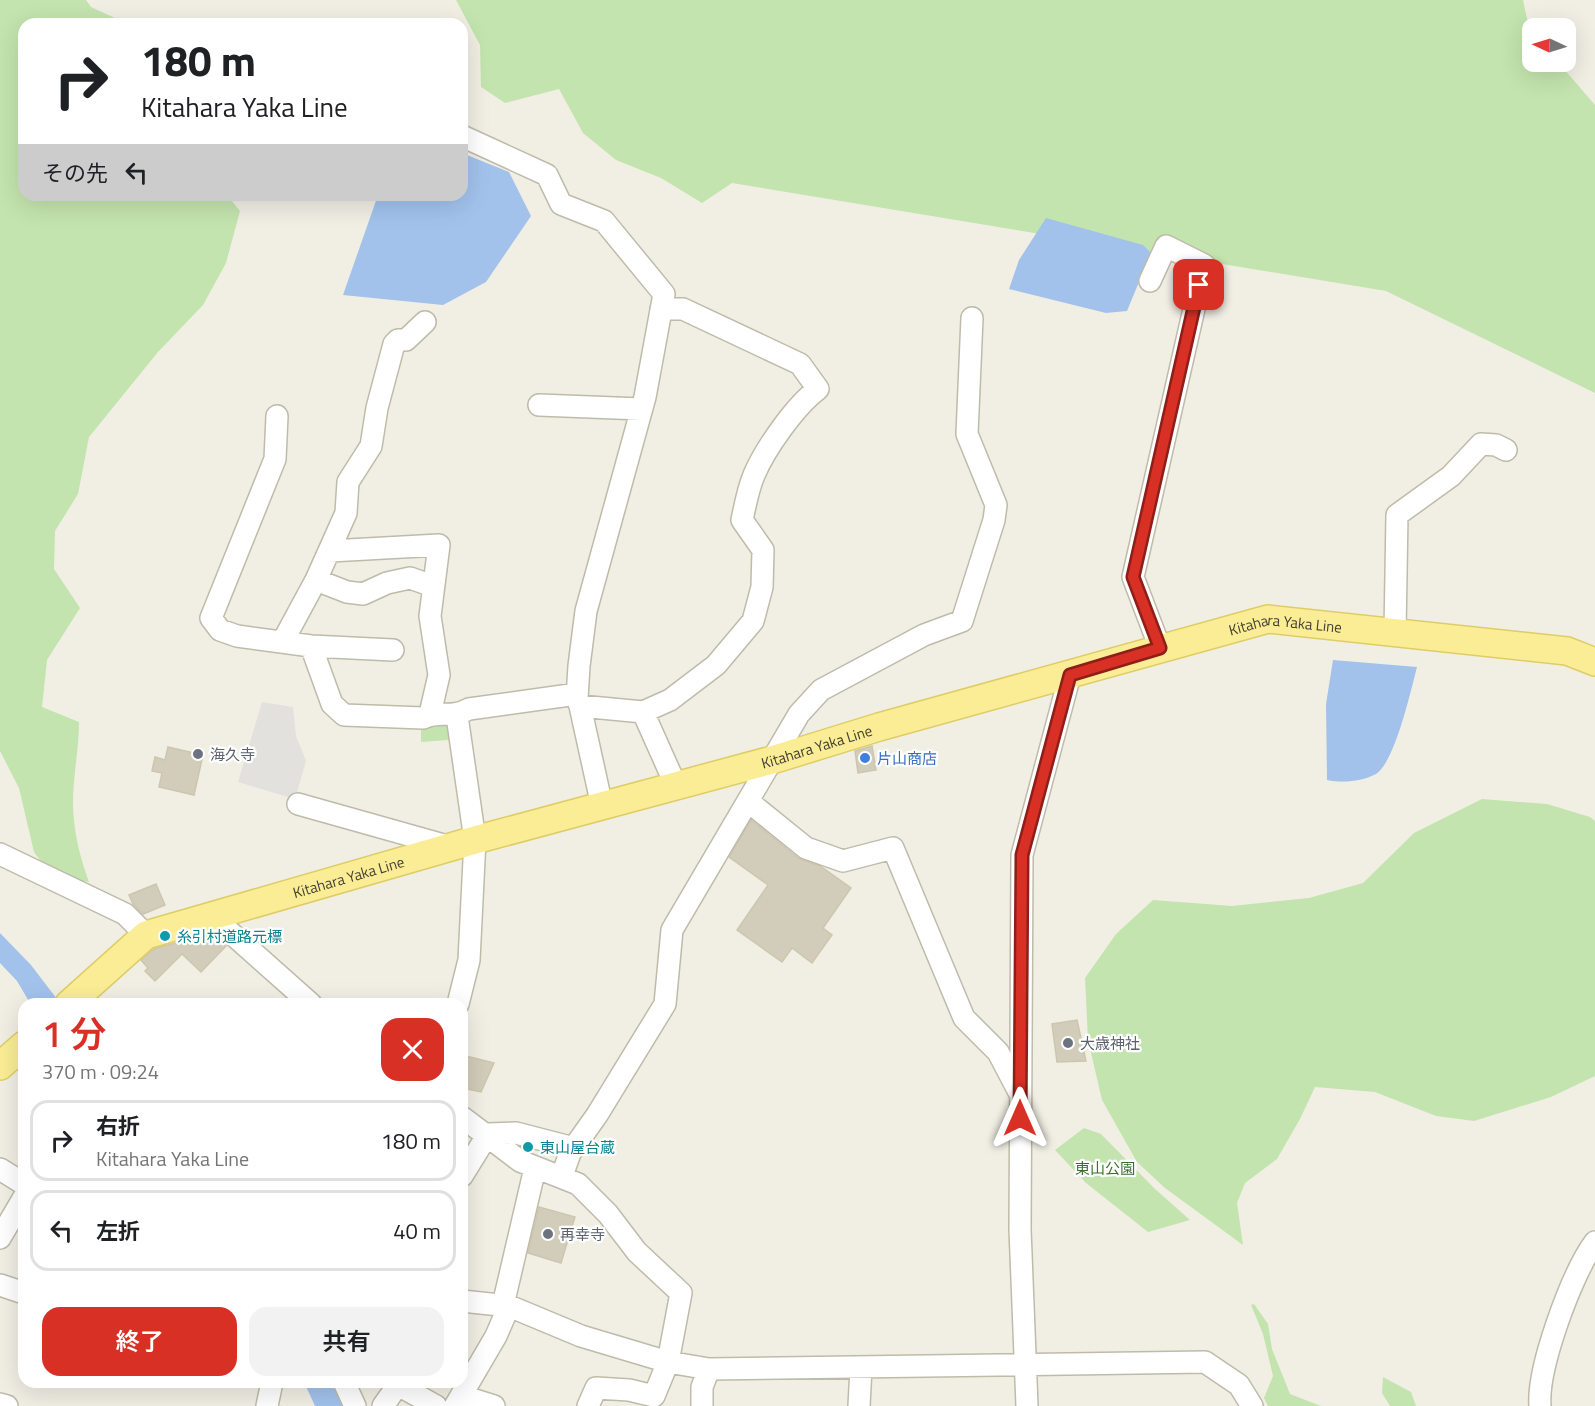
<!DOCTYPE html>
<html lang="ja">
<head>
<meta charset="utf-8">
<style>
	body { margin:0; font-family:"Titillium Web","Noto Sans JP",sans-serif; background:#f2f2f2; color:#202124; height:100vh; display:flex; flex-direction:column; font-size:22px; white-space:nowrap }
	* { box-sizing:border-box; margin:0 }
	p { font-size:20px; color:#757577 }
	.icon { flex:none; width:33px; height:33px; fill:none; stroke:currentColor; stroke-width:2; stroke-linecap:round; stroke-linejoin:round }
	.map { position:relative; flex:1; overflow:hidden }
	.panel { position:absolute; left:18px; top:998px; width:450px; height:390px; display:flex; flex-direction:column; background:#fff; border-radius:18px; box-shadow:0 6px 24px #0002 }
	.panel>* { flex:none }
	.guide { position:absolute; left:18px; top:18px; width:450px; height:183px; border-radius:18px; box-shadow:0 6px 24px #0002; background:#fff; color:#202124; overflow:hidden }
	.needle { width:39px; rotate:274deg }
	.controls { position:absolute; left:1522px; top:18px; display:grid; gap:12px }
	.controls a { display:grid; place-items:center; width:54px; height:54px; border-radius:12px; background:#fff; box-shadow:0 6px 24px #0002; font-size:30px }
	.pin { position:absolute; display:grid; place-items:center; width:51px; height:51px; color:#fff; margin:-26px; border-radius:12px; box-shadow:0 3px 9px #0006 }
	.me { position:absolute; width:66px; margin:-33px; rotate:0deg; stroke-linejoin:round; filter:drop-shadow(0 0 4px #0008) }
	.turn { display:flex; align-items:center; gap:21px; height:126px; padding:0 24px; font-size:27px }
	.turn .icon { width:78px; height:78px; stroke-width:2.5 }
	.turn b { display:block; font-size:42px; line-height:51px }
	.then { display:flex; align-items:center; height:57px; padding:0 24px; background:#0003; gap:12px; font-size:22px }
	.round { display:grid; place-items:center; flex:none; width:63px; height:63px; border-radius:18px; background:#f2f2f2 }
	.overview { display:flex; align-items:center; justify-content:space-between; height:102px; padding:0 24px }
	h1 { font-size:36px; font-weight:600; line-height:45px; color:#d93025 }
	.primary-button { display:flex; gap:12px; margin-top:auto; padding:12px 24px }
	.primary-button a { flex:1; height:69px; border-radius:18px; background:#d93025; color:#fff; font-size:24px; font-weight:600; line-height:69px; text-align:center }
	.primary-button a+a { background:#f2f2f2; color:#202124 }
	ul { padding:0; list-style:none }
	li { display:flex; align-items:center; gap:18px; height:81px; margin:0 12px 9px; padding:0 12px; border:3px solid #e0e0e0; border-radius:18px }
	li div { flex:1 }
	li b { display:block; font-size:22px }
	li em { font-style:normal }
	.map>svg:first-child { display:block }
</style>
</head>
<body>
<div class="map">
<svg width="1595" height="1406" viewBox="0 0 1595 1406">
	<rect width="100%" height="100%" fill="#f1efe4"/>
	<!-- green -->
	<path fill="#c3e4ae" d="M0 0H86L91 7 128 24H24V195H227L240 211 226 263 203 305 158 352 89 437 78 494 55 531 54 569 80 608 47 660 42 707 79 722C79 749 73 776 73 803 73 830 80 857 89 882L52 876 34 852 19 788 0 751Z
		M456 0H1523L1529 28 1533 33V62H1558L1595 105V393L1386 291 732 183 702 203 661 178 616 160 583 133 559 89 505 103 481 87 480 45Z
		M449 719 456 732 448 740 421 742V723Z
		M1482 799 1547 804 1590 817 1595 821V1076L1551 1097 1474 1121 1436 1116 1375 1092 1315 1087 1300 1119 1277 1159 1245 1183 1237 1203 1243 1245 1165 1188 1137 1162 1102 1100 1088 1040 1085 978 1116 934 1153 900 1232 906 1309 898 1363 883 1414 833Z
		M1084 1128 1101 1134 1154 1188 1190 1220 1148 1232 1086 1183 1055 1150Z
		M1254 1304 1268 1324 1272 1349 1290 1394 1321 1406H1268L1264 1398 1273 1376 1263 1334 1251 1305Z
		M1383 1377 1411 1392 1416 1406H1390L1382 1393Z"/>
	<!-- parking -->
	<path fill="#e2e1dd" d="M262 702 293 707 296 736 306 761 296 796 291 798 238 782Z"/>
	<!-- water -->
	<path fill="#a2c2ec" d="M462 153 509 172 531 216 486 282 443 305 343 295 378 195H462Z
		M1046 218 1143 245 1151 253 1127 311 1106 313 1009 289 1019 260Z
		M1333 660 1417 667C1411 690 1395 762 1376 774 1361 782 1342 783 1327 780L1326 704Z
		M0 933 31 965 60 1003H30L17 981 0 963Z
		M304 1382H331L343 1406H315Z"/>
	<!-- building -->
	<path fill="#d2cdba" stroke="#cdc6ae" stroke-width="1.5" d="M872 746 876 770 858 773 855 751Z
		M168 747 203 755 194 795 159 787 162 773 152 771 155 757 165 760Z
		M751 820 798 858 820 866 851 888 823 928 832 935 812 963 792 948 782 962 737 930 768 885 729 857Z
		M156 884 165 905 143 914 133 904 129 895Z
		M211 933 226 946 201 972 182 954 155 981 145 971 148 968 141 960 154 949Z
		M1077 1020 1086 1061 1057 1062 1052 1024Z
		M462 1055 494 1063 481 1092 462 1088Z
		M539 1207 575 1217 561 1263 528 1253Z"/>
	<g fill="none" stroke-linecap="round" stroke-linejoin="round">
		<defs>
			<path id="minor" d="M462 136 547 175 561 204 604 221 664 294 645 397 586 611 579 666 577 698 580 706 643 712 670 700 716 665 753 621 762 587 763 550 742 520C745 506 748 489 754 475 765 449 795 406 818 389L800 364 683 309H661
				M1150 281 1166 246 1204 265 1133 577 1160 648
				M539 405 641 409
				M277 416 275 459 211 618 220 630 237 636 311 646 393 650
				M330 551 439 545 430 616 439 675 430 714
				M316 580 347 592 363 594 387 583 410 578 433 586
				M1395 632 1397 515 1451 476 1481 444 1496 445 1506 450
				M283 641 316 580 346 513 348 482 371 446 377 408 394 344 398 340H406L425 322
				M311 646 332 704 344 715 423 718C439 710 451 719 469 709L577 694
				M580 706 602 806
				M643 712 676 786
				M457 716 475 840 469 960 458 1004
				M749 802 806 848 843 861 893 848 964 1018 998 1052 1019 1092
				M298 804 451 847
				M0 854 125 914 146 935
				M213 917 311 1004
				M462 1117 520 1161 578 1184 608 1214 637 1252 681 1293 668 1362 709 1369 1205 1362 1239 1385 1252 1406
				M0 1169 24 1184
				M462 1176 488 1134 516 1133 574 1148
				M562 1176 570 1153 597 1115 665 1004 672 930 799 714 821 690 924 635 962 621 994 520 996 505 967 434 972 318
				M0 1238 24 1197
				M0 1285 24 1293
				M462 1301 509 1306 581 1336 668 1362 654 1396 629 1390 596 1388 588 1406
				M503 1305 535 1168
				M344 1382 355 1406
				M398 1385 436 1406
				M462 1396 494 1406
				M0 1404 7 1406
				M267 1406 272 1382
				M383 1406 400 1382
				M455 1406 496 1336 509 1306
				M702 1406V1387L709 1369
				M859 1406 861 1368
				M1027 1406 1020 1229 1022 855 1070 675
				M1540 1406C1537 1368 1572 1273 1595 1242"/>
			<g id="major">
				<path id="s1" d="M69 1004 146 935 475 840 772 760 879 727 1268 619 1567 651 1595 662"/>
				<path d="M0 1066 24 1045"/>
			</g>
		</defs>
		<!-- minor casing -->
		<use href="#minor" stroke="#bfbbaa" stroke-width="24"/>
		<!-- major casing -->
		<use href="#major" stroke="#decd66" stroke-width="30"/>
		<!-- minor -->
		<use href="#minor" stroke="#fff" stroke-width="21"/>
		<!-- major -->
		<use href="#major" stroke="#faed95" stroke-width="27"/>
	</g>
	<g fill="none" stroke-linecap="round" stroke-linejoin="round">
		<defs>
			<path id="route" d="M1020 1118 1022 855 1070 675 1160 648 1133 577 1199 285"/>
		</defs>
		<!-- route casing -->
		<use href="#route" stroke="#8d1f18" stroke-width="15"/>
		<!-- route -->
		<use href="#route" stroke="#d93025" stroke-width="10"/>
	</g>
	<!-- markers -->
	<g fill="#6b7280" stroke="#fff" stroke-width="2">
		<circle cx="198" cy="754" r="6"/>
		<circle cx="1068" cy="1043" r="6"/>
		<circle cx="548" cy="1234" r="6"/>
	</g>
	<circle fill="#3f7fe0" stroke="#fff" stroke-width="2" cx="865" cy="758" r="6"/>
	<g fill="#0f9aa8" stroke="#fff" stroke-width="2">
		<circle cx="165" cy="936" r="6"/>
		<circle cx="528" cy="1147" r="6"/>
	</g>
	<g text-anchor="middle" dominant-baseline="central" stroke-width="4.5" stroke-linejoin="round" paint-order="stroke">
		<!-- street labels -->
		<g font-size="15" fill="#434034" stroke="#fff">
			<text stroke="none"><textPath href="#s1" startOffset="1286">Kitahara Yaka Line</textPath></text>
			<text stroke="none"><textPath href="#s1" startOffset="800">Kitahara Yaka Line</textPath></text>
			<text stroke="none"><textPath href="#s1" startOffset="314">Kitahara Yaka Line</textPath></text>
		</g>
		<!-- worship labels -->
		<g font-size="15" fill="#5b616d" stroke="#fff" text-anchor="start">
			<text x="210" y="754">海久寺</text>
			<text x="1080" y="1043">大歳神社</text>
			<text x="560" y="1234">再幸寺</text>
		</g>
		<!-- shop labels -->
		<g font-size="15" fill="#366cbe" stroke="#fff" text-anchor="start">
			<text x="877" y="758">片山商店</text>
		</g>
		<!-- culture labels -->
		<g font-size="15" fill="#0d838f" stroke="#fff" text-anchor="start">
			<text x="177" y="936">糸引村道路元標</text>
			<text x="540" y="1147">東山屋台蔵</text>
		</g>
		<!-- park labels -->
		<g font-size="15" fill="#3a722b" stroke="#fff">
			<text x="1105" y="1168">東山公園</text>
		</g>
	</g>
</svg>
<div class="controls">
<a><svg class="needle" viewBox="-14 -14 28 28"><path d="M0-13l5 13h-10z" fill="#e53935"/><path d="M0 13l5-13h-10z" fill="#757577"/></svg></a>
</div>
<div class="pin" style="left:1199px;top:285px;background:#d93025"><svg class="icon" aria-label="arrive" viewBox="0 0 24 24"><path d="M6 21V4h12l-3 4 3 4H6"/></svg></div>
<svg class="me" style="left:1020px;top:1118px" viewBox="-20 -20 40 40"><path d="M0-17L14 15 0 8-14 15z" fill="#d93025" stroke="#fff" stroke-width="4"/></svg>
<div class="guide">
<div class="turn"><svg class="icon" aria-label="right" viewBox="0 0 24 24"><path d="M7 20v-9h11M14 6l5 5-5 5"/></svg><div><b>180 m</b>Kitahara Yaka Line</div></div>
<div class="then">その先<svg class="icon" aria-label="left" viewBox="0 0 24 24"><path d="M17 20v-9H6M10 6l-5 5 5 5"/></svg></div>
</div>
<section class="panel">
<div class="overview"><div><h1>1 分</h1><p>370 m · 09:24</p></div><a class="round" style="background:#d93025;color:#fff"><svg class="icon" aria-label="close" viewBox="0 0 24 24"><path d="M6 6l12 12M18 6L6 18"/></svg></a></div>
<ul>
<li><svg class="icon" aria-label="right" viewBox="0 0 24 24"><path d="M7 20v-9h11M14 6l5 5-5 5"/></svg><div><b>右折</b><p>Kitahara Yaka Line</p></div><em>180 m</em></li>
<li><svg class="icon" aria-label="left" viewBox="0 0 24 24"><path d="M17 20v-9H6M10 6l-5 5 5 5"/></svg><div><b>左折</b></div><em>40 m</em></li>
</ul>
<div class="primary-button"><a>終了</a><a>共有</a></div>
</section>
</div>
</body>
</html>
